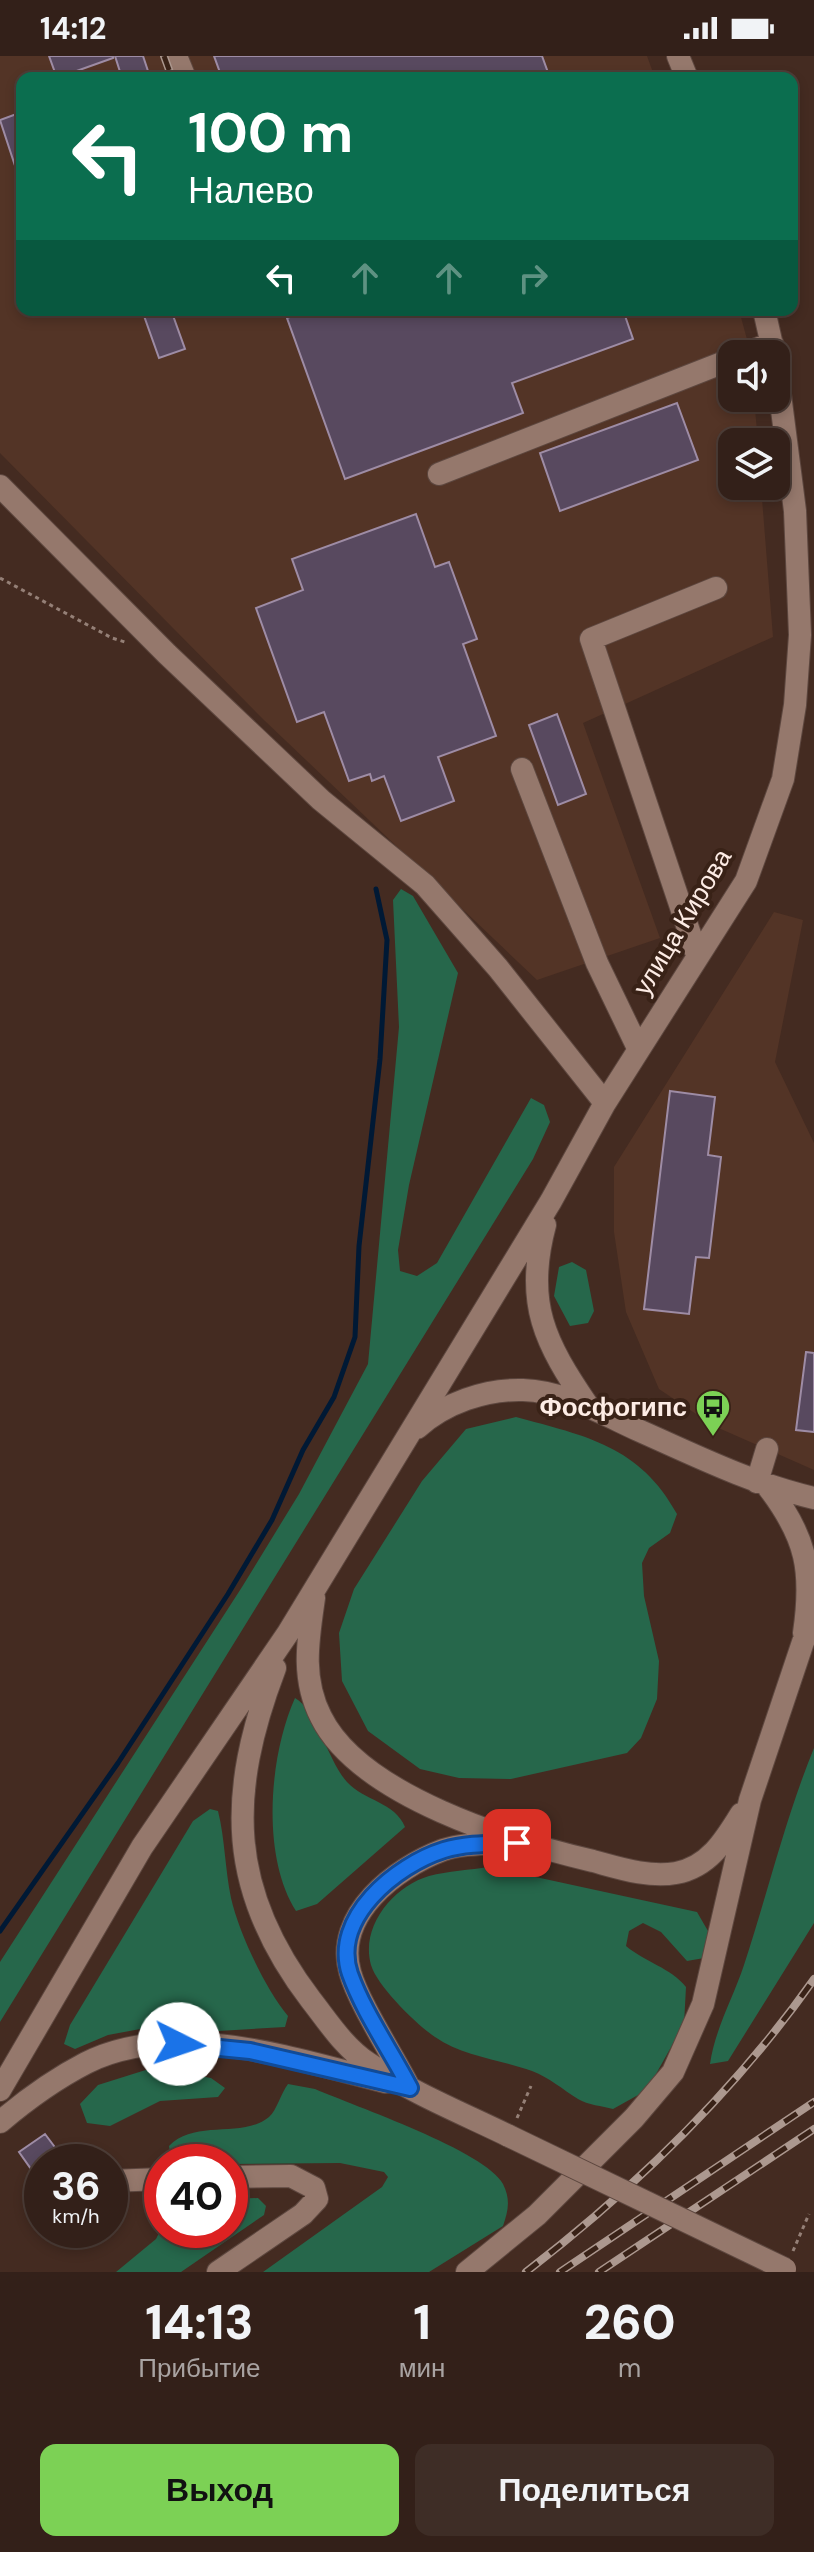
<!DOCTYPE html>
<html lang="ru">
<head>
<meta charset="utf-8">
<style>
	body { margin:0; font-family:"DM Sans",sans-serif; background:#3e2d26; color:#f1f3f6; height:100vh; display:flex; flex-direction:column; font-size:30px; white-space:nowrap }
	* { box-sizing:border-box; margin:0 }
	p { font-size:26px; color:#a9a3a2 }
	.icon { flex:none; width:44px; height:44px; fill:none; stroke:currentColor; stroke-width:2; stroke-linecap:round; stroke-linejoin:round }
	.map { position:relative; height:2216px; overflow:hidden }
	.details { display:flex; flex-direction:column; background:#332019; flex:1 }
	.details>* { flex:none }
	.guide { position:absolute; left:16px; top:16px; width:782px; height:244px; border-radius:16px; box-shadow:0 4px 12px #0003,0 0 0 2px #4e3e38; background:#0b6e4f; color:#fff; overflow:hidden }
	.fabs { position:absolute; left:718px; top:284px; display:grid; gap:16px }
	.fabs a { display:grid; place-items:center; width:72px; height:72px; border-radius:16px; background:#332019; box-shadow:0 4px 12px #0003,0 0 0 2px #4e3e38; font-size:40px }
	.speed { position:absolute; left:24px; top:2088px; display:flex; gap:16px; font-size:40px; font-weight:700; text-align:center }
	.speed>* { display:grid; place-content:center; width:104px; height:104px; border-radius:50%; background:#332019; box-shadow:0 4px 12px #0003,0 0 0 2px #4e3e38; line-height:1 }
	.speed small { font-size:20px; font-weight:400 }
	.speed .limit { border:12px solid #d22; background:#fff; color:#111 }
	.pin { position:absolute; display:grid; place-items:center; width:68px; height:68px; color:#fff; margin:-34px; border-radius:16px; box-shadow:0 4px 12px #0006 }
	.me { position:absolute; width:88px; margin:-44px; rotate:94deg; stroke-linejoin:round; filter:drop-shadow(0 0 6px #0008) }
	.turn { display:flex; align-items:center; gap:28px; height:168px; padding:0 40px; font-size:36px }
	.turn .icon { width:104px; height:104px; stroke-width:2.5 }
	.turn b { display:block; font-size:56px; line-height:68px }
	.lanes { display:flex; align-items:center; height:76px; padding:0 40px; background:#0003; justify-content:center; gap:40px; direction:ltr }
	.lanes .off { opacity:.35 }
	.eta { display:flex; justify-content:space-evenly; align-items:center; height:136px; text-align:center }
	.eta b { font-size:48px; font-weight:800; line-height:56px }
	.cta { display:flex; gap:16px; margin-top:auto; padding:16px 40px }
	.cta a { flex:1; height:92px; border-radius:16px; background:#7cd155; color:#111; font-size:32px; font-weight:800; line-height:92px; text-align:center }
	.cta a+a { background:#3e2d26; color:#f1f3f6 }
	.status { display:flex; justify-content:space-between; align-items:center; height:56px; padding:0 40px; background:#332019; direction:ltr }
	.status svg { height:22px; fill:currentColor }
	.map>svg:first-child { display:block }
</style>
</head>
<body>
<div class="status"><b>14:12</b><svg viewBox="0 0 49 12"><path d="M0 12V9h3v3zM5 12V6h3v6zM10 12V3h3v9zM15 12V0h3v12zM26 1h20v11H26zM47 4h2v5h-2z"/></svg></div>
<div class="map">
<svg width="814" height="2216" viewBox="0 0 814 2216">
	<rect width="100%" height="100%" fill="#442b21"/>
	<!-- built -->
	<path fill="#533426" d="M0 0H647L655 22H22V254H739L751 298H732V342H754L758 386H732V430H761L773 581 583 667 660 882 537 924 265 665 0 397Z
		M774 856 803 864 775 1006 814 1087V1414L714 1370 659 1333 626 1256 614 1176V1111Z"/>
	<!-- forest -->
	<path fill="#26674b" d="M401 833 413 840 458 917 409 1129 398 1194 400 1215 417 1220 437 1207 531 1042 544 1049 550 1066 533 1103 0 1966V1906L242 1531 299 1438 368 1308 399 971 393 844Z
		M572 1206 586 1214 594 1255 588 1267 570 1270 554 1240 559 1211Z
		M516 1361C586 1380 640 1390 677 1458L670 1477 649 1492 642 1507 644 1540 659 1605 657 1643 641 1682 627 1697 511 1723 459 1722 420 1713 368 1675 342 1625 339 1577 354 1533 422 1425 466 1373Z
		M295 1642C316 1653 328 1705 347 1726 364 1745 395 1746 405 1771L317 1848 296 1855C261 1800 269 1700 295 1642Z
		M814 1692V1867L728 2005 710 2008C715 1973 733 1942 744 1909 768 1836 785 1763 814 1692Z
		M210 1753 218 1755C225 1783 225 1813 231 1842 239 1877 265 1932 288 1960L285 1971 202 1976 151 1971 108 1979 75 1993 64 1988 70 1969 193 1765Z
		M489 1811 697 1856 708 1875 704 1902 687 1905 661 1876 643 1867 629 1875 626 1890C645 1906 671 1912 686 1931L684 1968 647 2034 613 2053C602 2050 588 2049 578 2043 562 2033 550 2022 532 2015 500 2003 463 2001 435 1981 417 1969 377 1930 371 1909 360 1870 394 1830 429 1820 448 1815 470 1814 489 1811Z
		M152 2012 211 2022 225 2032 218 2041 160 2045 110 2070 87 2067 80 2048 98 2029Z
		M288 2028 315 2033C354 2050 486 2095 503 2128 511 2144 508 2155 503 2170L429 2216H263L382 2131 388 2121 384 2116 340 2107 230 2108 171 2103 169 2090C195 2063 243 2083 269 2061 277 2054 281 2037 288 2028Z
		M258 2142 266 2150 264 2159 181 2216H116L156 2183 162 2171 230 2174V2143Z"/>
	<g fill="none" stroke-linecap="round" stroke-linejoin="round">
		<!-- stream -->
		<path stroke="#001935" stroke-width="5" d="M0 1875 118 1707 228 1538 272 1464 303 1394 334 1341 355 1281 359 1190 380 1003 387 884 376 833"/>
	</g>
	<!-- building -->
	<path fill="#58495f" stroke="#9e8ca5" stroke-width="2" d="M49 0H113V2L57 22Z
		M115 0H143L148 15 122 22Z
		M214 0H542L550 22H222Z
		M22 56V125H20L0 64Z
		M150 254H171L185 293 159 302 143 257Z
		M309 254H623L633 283 512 327 523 357 345 423 287 262Z
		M677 347 698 404 560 455 540 397Z
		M416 458 435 511 449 506 477 583 463 588 496 680 438 701 454 745 401 765 384 720 372 725 370 718 349 725 324 656 297 666 256 552 303 534 292 503Z
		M557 658 586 738 558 749 529 669Z
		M670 1035 715 1041 708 1099 721 1101 709 1202 696 1201 689 1258 644 1253Z
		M806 1296 814 1297V1376L796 1374Z
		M45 2078 57 2094 31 2113 19 2096Z"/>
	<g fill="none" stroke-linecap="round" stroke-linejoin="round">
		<defs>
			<path id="minor" d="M176 0 185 22
				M678 0 687 22
				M764 254 774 298
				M744 298 772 287
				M439 418 732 303
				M0 430 167 598 321 744 425 829 498 912 605 1047
				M522 713 597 907 638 992
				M697 899 591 583 716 532
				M545 1169C524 1247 545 1287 588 1350
				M417 1372C445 1347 485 1333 523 1334 563 1335 603 1358 638 1374 696 1400 753 1428 814 1442
				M757 1426 767 1393
				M768 1431C807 1482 813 1515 804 1577
				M314 1542C308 1584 301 1622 321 1661 360 1740 512 1786 593 1805 619 1812 649 1822 676 1817 709 1811 725 1784 741 1758
				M275 1612C227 1738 227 1834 311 1944 329 1967 344 1991 368 2007 412 2037 462 2057 509 2080
				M409 2031C394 2001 358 1946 350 1916 334 1859 395 1812 443 1794 463 1787 489 1788 510 1787
				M0 2034 142 1791 288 1577 551 1145 605 1047 746 825 783 723 795 649 800 579 795 455 776 307
				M0 2066C26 2044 55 2023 86 2007 176 1962 294 2003 386 2026
				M110 2125 162 2123
				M218 2216 303 2158 317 2143 314 2132 291 2120 230 2121
				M467 2216 537 2159 634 2062 673 2016 703 1948 750 1744 803 1586 814 1564"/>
		</defs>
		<!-- minor casing -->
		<use href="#minor" stroke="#5d473f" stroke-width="24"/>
		<!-- path -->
		<path stroke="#958077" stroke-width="3" stroke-dasharray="4 4" stroke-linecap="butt" d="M0 522 112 582 128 587
			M517 2062 531 2030
			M793 2195 809 2158"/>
		<!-- minor -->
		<use href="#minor" stroke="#95786c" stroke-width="22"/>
		<defs>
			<path id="rail" d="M164 0 172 22
				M526 2216C634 2133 735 2035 814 1923
				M560 2216 814 2046
				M599 2216 814 2073"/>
		</defs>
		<!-- rail casing -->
		<use href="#rail" stroke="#ac988f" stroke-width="8"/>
		<!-- rail -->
		<use href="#rail" stroke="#392217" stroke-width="5" stroke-dasharray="15" stroke-linecap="butt"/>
		<defs>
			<path id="minor-bridge" d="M509 2080 785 2213"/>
		</defs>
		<!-- minor-bridge casing -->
		<use href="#minor-bridge" stroke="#5d473f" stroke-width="24" stroke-linecap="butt"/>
		<!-- minor-bridge -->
		<use href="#minor-bridge" stroke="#95786c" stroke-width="22"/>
	</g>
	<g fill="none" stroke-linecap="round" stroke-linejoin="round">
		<defs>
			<path id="route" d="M179 1988 250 1995 410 2032C391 1995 364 1957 350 1918 331 1862 396 1809 444 1794 467 1787 494 1788 517 1787"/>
		</defs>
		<!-- route casing -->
		<use href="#route" stroke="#114b97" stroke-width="20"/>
		<!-- route -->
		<use href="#route" stroke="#1a73e8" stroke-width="14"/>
	</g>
	<!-- icons -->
	<defs>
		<symbol id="bus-pin" viewBox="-11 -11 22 30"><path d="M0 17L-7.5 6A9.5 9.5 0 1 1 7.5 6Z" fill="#7cd155" stroke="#392217"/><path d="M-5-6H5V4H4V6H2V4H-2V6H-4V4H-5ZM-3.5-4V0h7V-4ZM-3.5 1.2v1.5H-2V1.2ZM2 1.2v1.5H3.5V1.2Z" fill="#111"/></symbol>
	</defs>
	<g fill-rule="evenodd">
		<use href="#bus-pin" x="693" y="1331" width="40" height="54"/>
	</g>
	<g text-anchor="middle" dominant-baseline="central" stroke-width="8" stroke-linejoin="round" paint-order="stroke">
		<!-- street labels -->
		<g font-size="26" fill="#fdece5" stroke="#392217">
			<text transform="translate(682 866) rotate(-59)">улица Кирова</text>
		</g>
		<!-- poi labels -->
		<g font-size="26" font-weight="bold" fill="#fdece5" stroke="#392217" text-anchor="end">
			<text x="687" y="1351">Фосфогипс</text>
		</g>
	</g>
</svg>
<div class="fabs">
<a><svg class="icon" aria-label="sound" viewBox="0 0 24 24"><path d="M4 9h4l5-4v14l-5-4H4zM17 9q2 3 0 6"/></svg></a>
<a><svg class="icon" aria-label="layers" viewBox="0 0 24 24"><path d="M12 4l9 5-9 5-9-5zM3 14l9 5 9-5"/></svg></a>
</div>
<div class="speed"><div>36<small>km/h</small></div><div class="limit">40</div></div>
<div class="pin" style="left:517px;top:1787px;background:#d93025"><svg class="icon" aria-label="arrive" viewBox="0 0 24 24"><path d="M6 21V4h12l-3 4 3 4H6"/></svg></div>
<svg class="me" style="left:179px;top:1988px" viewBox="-20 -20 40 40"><circle r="19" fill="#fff"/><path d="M0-13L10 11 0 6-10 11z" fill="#1a73e8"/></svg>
<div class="guide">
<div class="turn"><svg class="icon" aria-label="left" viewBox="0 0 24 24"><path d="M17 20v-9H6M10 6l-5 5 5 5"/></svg><div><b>100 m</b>Налево</div></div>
<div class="lanes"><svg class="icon" aria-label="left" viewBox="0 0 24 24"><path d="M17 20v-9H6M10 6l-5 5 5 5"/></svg><svg class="icon off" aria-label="ahead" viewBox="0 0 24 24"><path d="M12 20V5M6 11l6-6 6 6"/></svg><svg class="icon off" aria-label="ahead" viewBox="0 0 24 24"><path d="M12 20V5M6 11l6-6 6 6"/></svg><svg class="icon off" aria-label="right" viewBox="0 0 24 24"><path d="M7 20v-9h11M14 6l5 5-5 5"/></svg></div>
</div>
</div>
<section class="details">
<div class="eta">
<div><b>14:13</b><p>Прибытие</p></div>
<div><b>1</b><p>мин</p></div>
<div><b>260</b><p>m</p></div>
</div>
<div class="cta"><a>Выход</a><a>Поделиться</a></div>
</section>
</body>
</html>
